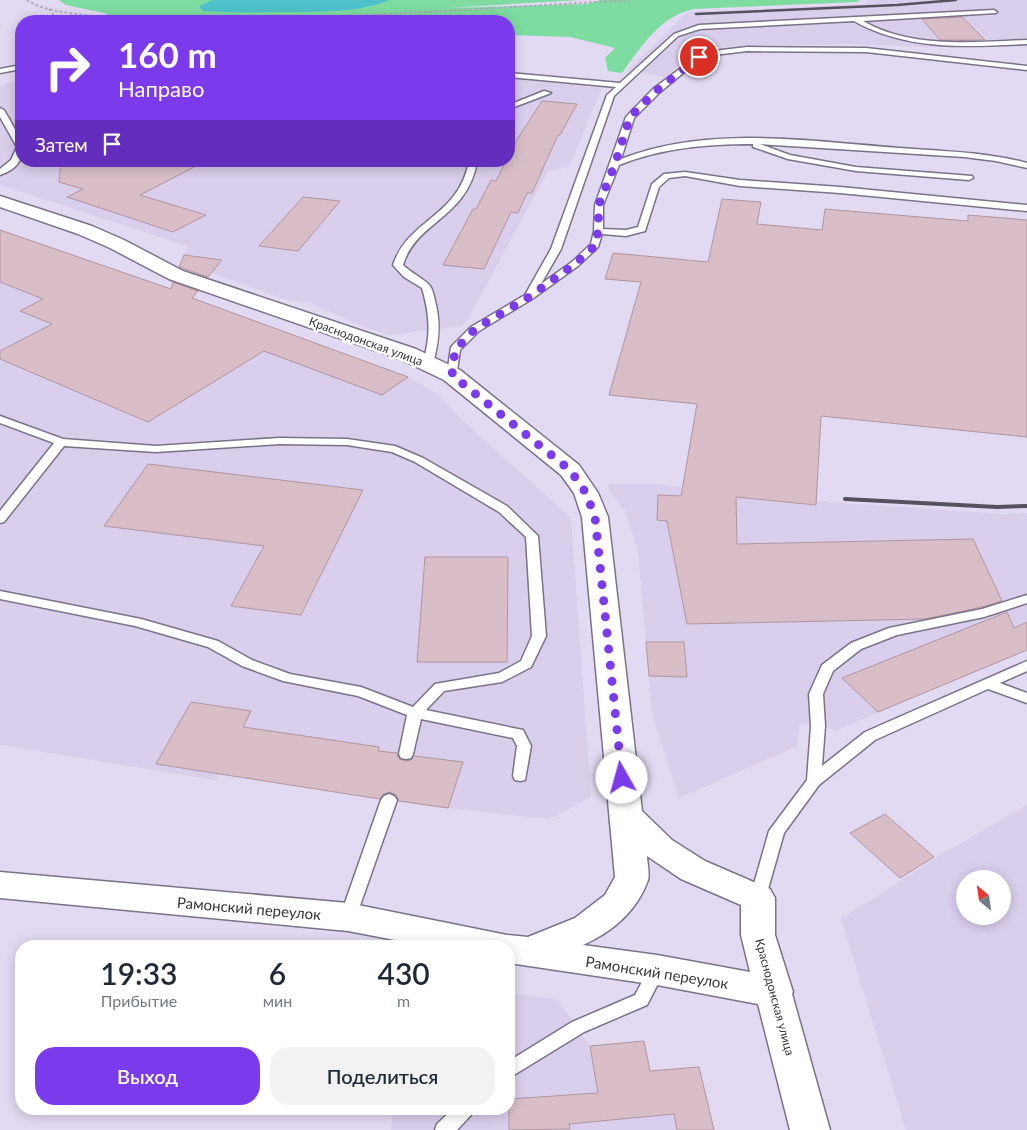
<!DOCTYPE html>
<html lang="ru">
<head>
<meta charset="utf-8">
<style>
	body { margin:0; font-family:Lato,sans-serif; background:#f2f2f3; color:#1f2937; height:100vh; display:flex; flex-direction:column; font-size:19px; white-space:nowrap }
	* { box-sizing:border-box; margin:0 }
	p { font-size:16px; color:#747a83 }
	.icon { flex:none; width:28px; height:28px; fill:none; stroke:currentColor; stroke-width:2; stroke-linecap:round; stroke-linejoin:round }
	.map { position:relative; flex:1; overflow:hidden }
	.panel { position:absolute; left:15px; top:940px; width:500px; height:175px; display:flex; flex-direction:column; background:#fff; border-radius:20px; box-shadow:0 2px 12px #0003 }
	.panel>* { flex:none }
	.top-card { position:absolute; left:15px; top:15px; width:500px; height:152px; border-radius:20px; box-shadow:0 2px 12px #0003; background:#7c3aed; color:#fff; overflow:hidden }
	.needle { width:32px; rotate:331deg }
	.tools { position:absolute; left:956px; top:870px; display:grid; gap:10px }
	.tools a { display:grid; place-items:center; width:55px; height:55px; border-radius:50%; background:#fff; box-shadow:0 2px 12px #0003; font-size:25px }
	.pin { position:absolute; display:grid; place-items:center; width:42px; height:42px; color:#fff; margin:-21px; border:2px solid #fff; border-radius:50%; box-shadow:0 1px 5px #0007 }
	.me { position:absolute; width:55px; margin:-28px; rotate:353deg; stroke-linejoin:round; filter:drop-shadow(0 0 4px #0008) }
	.turn { display:flex; align-items:center; gap:18px; height:105px; padding:0 20px; font-size:22px }
	.turn .icon { width:65px; height:65px; stroke-width:2.5 }
	.turn b { display:block; font-size:35px; line-height:42px }
	.then { display:flex; align-items:center; height:48px; padding:0 20px; background:#0003; gap:10px; font-size:19px }
	.eta { display:flex; justify-content:space-evenly; align-items:center; height:85px; text-align:center }
	.eta b { font-size:30px; font-weight:600; line-height:35px }
	.cta { display:flex; gap:10px; margin-top:auto; padding:10px 20px }
	.cta a { flex:1; height:58px; border-radius:20px; background:#7c3aed; color:#fff; font-size:20px; font-weight:600; line-height:58px; text-align:center }
	.cta a+a { background:#f2f2f3; color:#1f2937 }
	.map>svg:first-child { display:block }
</style>
</head>
<body>
<div class="map">
<svg width="1027" height="1130" viewBox="0 0 1027 1130">
	<rect width="100%" height="100%" fill="#e2daf2"/>
	<!-- built -->
	<path fill="#d9ceec" fill-rule="evenodd" d="M868 0H1027V47L1005 45 923 47 847 44 703 47 665 77 627 71 688 12 865 4Z
		M509 78 602 88 569 167 548 171 468 319 462 326 390 335 367 328 310 303 287 300 212 273 214 269 181 263 188 246 0 185V86L20 79 21 161H509Z
		M0 229 408 377 439 395 462 420 571 518 591 797 549 819 448 808 219 774 215 780 0 745Z
		M608 484H654L842 503 1004 514 1027 513V650L837 730 800 723 797 746 679 798 652 714 638 551 625 511 609 490Z
		M1027 805V1130H906L841 919 939 856ZM965 879H1002V916H965Z
		M509 993 558 1000 590 1046 644 1041 650 1071 699 1067 714 1130H391L393 1109H509Z"/>
	<!-- green -->
	<path fill="#7edca1" d="M59 0H580L447 8 587 4 601 0H860L857 2 694 9C661 15 641 47 622 73L608 71 605 58 615 48 570 37 509 35V21H472L466 15 369 17 363 21H32L35 19H79L109 14 66 5Z"/>
	<!-- water -->
	<path fill="#4ec1cb" d="M213 0H389C361 12 330 11 300 12 268 12 236 13 203 11L199 6Z"/>
	<!-- building -->
	<path fill="#d9bec8" stroke="#af959f" d="M962 17 985 40H940L922 19Z
		M542 101 577 104 560 135H558L532 193H527L518 213 511 212 484 269 443 265 473 209H476L491 180 496 181 506 161H509V156L518 138Z
		M61 161H206L140 195 206 215 173 232 67 197 83 189 59 182Z
		M303 197 340 201 298 251 259 246Z
		M722 199 761 202 757 224 822 230 825 209 968 221V215L1027 220V437L821 416 816 505 736 497 737 544 973 539 1002 601 982 607 925 619 687 624 667 521 657 520 658 495 681 496 697 404 609 395 641 282 605 279 613 253 708 262Z
		M0 230 171 289 173 282 198 291 192 298 408 377 382 395 264 351 148 422 0 359V351L52 324 20 311 43 299 0 282Z
		M184 255 222 260 208 277 179 267Z
		M148 464 363 490 301 615 231 606 264 546 104 526Z
		M425 557H508L507 662H417Z
		M1007 612 1014 628 1027 622V650L878 712 842 678Z
		M646 642H684L687 677 649 676Z
		M191 702 251 711 243 727 379 747 378 751 397 753 399 759 406 761 411 760 414 756 463 762 448 808 399 801 396 795 390 792 383 794 380 799 156 764Z
		M885 814 934 857 900 878 850 833Z
		M644 1041 650 1071 699 1067 714 1130H677L674 1114 569 1124 570 1129 509 1130V1099L598 1093 590 1046Z"/>
	<g fill="none" stroke-linecap="round" stroke-linejoin="round">
		<defs>
			<path id="service" d="M994 10 997 12 996 13 863 21C912 49 972 42 1027 40V44C968 47 907 51 854 21L700 29 678 36 614 96 561 249 541 284 572 262 591 244 594 231 595 205 626 117 653 89 697 56 713 51 747 47 866 48 1027 66V70L866 52 747 51 714 55 701 58 659 93 634 118 621 159C708 125 808 141 899 148 942 151 985 152 1027 163V168L996 161 964 157 760 144 790 155 856 167 972 176 973 178 969 180 856 171 788 159 753 147V144C706 144 662 148 619 165L603 205V229L626 230 638 227 652 184 664 174 685 172 740 180 840 187 1027 205V211L840 193 740 186 685 176 669 178 659 187 645 231 626 236 602 234 598 247 578 266 532 299 479 331 460 350 456 377H448L447 375 451 347 471 327 525 295 551 249 607 95 616 87 509 77V73L620 83 674 34 699 25Z
				M21 65V69L0 73V69Z
				M544 91 551 93 509 109V105Z
				M0 108 4 110C17 133 38 162 0 175V169L11 160 17 147 0 117Z
				M469 161H477C468 218 416 221 403 265 410 272 427 281 430 286 433 290 434 297 435 301 441 323 439 342 433 363L428 366 423 363C431 336 430 315 422 288L404 277 393 265C408 219 459 217 469 161Z
				M0 416 63 439 156 446 279 438 347 439 395 446 423 458 507 506 538 536 546 636 531 667 502 682 444 691 426 710 523 730 531 746 525 780 520 781 515 780 513 776 517 746 513 738 421 719 413 754 411 758 406 759 401 758 399 754 407 715 358 696 283 681 242 666 208 647 135 626 0 599V591L141 619 218 641 252 660 290 674 361 687 413 707 435 684 499 673 521 661 532 636 526 537 499 512 415 462 392 452 347 445 279 444 156 452 64 446 4 522 0 523V511L54 443 0 423Z
				M1027 595V603L984 617 897 635 861 649 833 671 823 694 825 726 822 766 865 732 1027 661V671L1000 683 1027 693V703L988 689 875 740 819 785 784 833 764 903 758 904 752 903 750 898 769 831 807 780 811 726 809 694 822 665 851 643 889 628 982 609Z
				M389 794 394 796 397 800 356 917 354 922 348 924 342 922 340 917 381 800 384 796Z
				M657 963 663 965 665 970 647 1005 584 1032 509 1078V1061L572 1022 635 995 651 965Z
				M453 1109H474L471 1115 457 1130H435L437 1124Z"/>
			<path id="minor" d="M0 196 92 226 124 240 183 271 416 349 460 370 579 465 598 493 608 517 642 811 672 840 705 861 770 889 775 898V935L793 992 792 994 830 1130H790L758 1004 657 985 509 963V946H426L348 931 0 898V872L348 903 507 935 528 937 575 918 605 895 615 877 582 517 574 493 561 475 444 380 400 359 169 279 110 248 78 234 0 207ZM647 856 681 879 741 905V935L750 972 657 955 583 945C612 932 637 911 648 880 650 873 647 863 647 856Z"/>
		</defs>
		<!-- service casing -->
		<use href="#service" stroke="#7a7287" stroke-width="3"/>
		<!-- minor casing -->
		<use href="#minor" stroke="#7a7287" stroke-width="3"/>
		<!-- path -->
		<path stroke="#aea7bb" stroke-width="2" stroke-dasharray="2.5 2.5" stroke-linecap="butt" d="M27 0C51 17 116 17 146 18 307 22 469 9 630 0
			M49 9 55 17 51 21"/>
		<!-- service -->
		<use href="#service" fill="#fff" fill-rule="evenodd"/>
		<!-- minor -->
		<use href="#minor" fill="#fff" fill-rule="evenodd"/>
		<!-- rail-far1 -->
		<path stroke="#55515d" stroke-width="2.5" d="M696 14 897 5 956 0"/>
		<!-- rail -->
		<path stroke="#55515d" stroke-width="4" d="M845 499 997 507 1027 506"/>
	</g>
	<g fill="none" stroke-linecap="round" stroke-linejoin="round">
		<!-- route -->
		<path stroke="#7c3aed" stroke-width="9" stroke-dasharray="0 16.2" d="M622 778 595 517 586 493 570 470 452 375 455 350 475 329 529 297 575 264 596 245 598 230 599 204 615 164 630 117 656 91 699 57"/>
	</g>
	<g text-anchor="middle" dominant-baseline="central" stroke-width="5" stroke-linejoin="round" paint-order="stroke">
		<!-- street labels -->
		<g font-size="12" fill="#38353e" stroke="#fff">
			<text transform="translate(366 341) rotate(20)">Краснодонская улица</text>
			<text transform="translate(775 997) rotate(75)">Краснодонская улица</text>
		</g>
		<!-- near-street labels -->
		<g font-size="15" fill="#38353e" stroke="#fff">
			<text transform="translate(249 908) rotate(5)">Рамонский переулок</text>
			<text transform="translate(657 972) rotate(9)">Рамонский переулок</text>
		</g>
	</g>
</svg>
<div class="tools">
<a><svg class="needle" viewBox="-14 -14 28 28"><path d="M0-13l5 13h-10z" fill="#e53935"/><path d="M0 13l5-13h-10z" fill="#747a83"/></svg></a>
</div>
<div class="pin" style="left:699px;top:57px;background:#d93025"><svg class="icon" aria-label="arrive" viewBox="0 0 24 24"><path d="M6 21V4h12l-3 4 3 4H6"/></svg></div>
<svg class="me" style="left:622px;top:778px" viewBox="-20 -20 40 40"><circle r="19" fill="#fff"/><path d="M0-13L10 11 0 6-10 11z" fill="#7c3aed"/></svg>
<div class="top-card">
<div class="turn"><svg class="icon" aria-label="right" viewBox="0 0 24 24"><path d="M7 20v-9h11M14 6l5 5-5 5"/></svg><div><b>160 m</b>Направо</div></div>
<div class="then">Затем<svg class="icon" aria-label="arrive" viewBox="0 0 24 24"><path d="M6 21V4h12l-3 4 3 4H6"/></svg></div>
</div>
<section class="panel">
<div class="eta">
<div><b>19:33</b><p>Прибытие</p></div>
<div><b>6</b><p>мин</p></div>
<div><b>430</b><p>m</p></div>
</div>
<div class="cta"><a>Выход</a><a>Поделиться</a></div>
</section>
</div>
</body>
</html>
